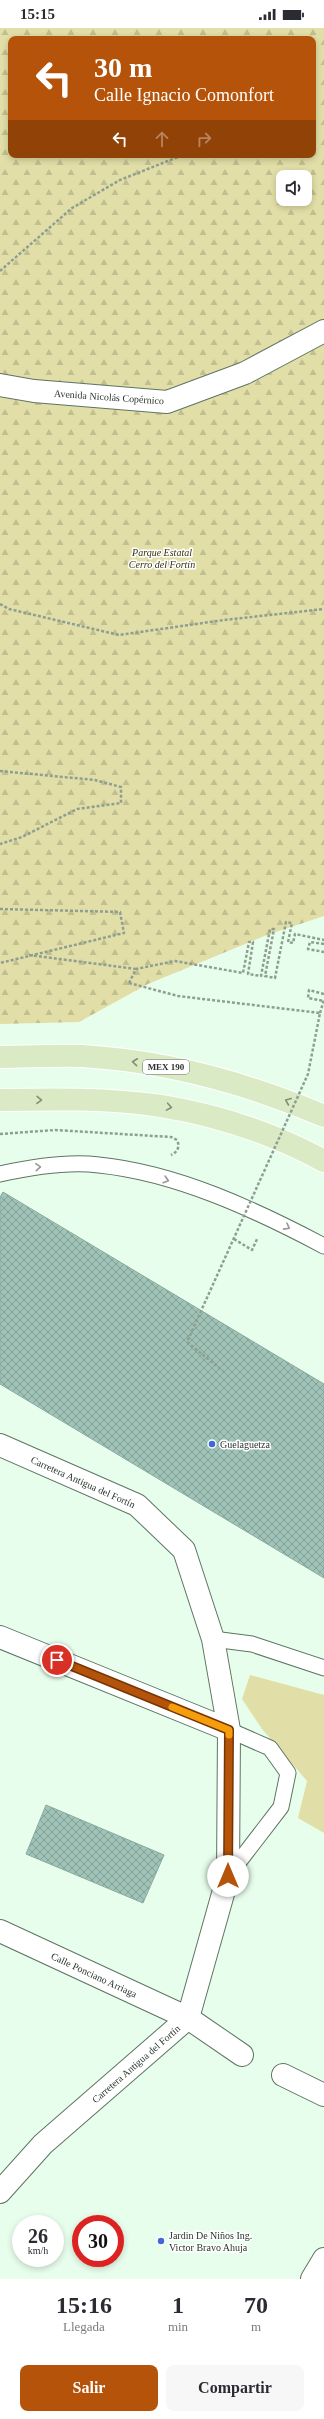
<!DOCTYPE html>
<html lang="es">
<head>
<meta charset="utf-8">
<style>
	body { margin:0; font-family:"Times New Roman",serif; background:#f7f7f7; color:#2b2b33; height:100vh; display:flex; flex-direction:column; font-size:15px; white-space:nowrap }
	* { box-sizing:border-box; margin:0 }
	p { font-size:13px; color:#7c7c81 }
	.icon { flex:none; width:22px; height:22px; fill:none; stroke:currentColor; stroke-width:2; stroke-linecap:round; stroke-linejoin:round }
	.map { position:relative; height:2251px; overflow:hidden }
	.sheet { display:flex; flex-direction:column; background:#fff; flex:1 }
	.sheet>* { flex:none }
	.top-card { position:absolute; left:8px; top:8px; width:308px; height:122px; border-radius:8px; box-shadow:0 2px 6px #0003; background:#b45309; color:#fff; overflow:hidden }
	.controls { position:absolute; left:276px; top:142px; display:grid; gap:8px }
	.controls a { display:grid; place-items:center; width:36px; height:36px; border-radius:8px; background:#fff; box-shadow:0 2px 6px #0003; font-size:20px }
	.speed { position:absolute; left:12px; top:2187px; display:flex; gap:8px; font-size:20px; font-weight:700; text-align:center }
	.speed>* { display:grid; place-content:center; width:52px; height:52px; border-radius:50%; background:#fff; box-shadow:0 2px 6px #0003; line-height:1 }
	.speed small { font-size:10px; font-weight:400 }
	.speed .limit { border:6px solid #d22; background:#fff; color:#111 }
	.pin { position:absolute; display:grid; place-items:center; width:34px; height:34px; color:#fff; margin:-17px; border:2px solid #fff; border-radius:50%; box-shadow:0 1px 4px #0007 }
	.me { position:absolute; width:44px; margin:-22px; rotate:0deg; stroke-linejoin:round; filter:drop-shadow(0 0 3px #0008) }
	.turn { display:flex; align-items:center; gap:14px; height:84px; padding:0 20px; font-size:18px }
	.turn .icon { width:52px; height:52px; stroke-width:2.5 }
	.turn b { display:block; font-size:28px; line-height:34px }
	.lanes { display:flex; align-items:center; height:38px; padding:0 20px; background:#0003; justify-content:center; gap:20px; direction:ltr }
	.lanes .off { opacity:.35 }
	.eta { display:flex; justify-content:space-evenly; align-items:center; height:68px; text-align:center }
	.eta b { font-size:24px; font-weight:600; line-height:28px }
	.button { display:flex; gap:8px; margin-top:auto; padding:8px 20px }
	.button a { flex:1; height:46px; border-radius:8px; background:#b45309; color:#fff; font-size:16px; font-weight:600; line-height:46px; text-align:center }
	.button a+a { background:#f7f7f7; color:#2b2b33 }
	.status { display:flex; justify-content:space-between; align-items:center; height:28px; padding:0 20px; background:#fff; direction:ltr }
	.status svg { height:11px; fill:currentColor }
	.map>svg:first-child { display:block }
</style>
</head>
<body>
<div class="status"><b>15:15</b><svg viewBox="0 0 49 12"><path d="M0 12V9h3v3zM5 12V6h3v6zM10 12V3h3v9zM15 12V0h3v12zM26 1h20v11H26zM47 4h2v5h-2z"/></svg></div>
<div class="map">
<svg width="324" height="2251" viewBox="0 0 324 2251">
	<defs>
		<pattern id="forest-firs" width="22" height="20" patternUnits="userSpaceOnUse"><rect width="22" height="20" fill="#e1dea7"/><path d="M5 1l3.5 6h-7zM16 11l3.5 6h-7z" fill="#c1bf90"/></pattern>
		<pattern id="building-cross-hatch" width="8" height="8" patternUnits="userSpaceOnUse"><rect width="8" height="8" fill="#a0c3b8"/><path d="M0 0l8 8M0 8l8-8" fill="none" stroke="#839f96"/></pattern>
	</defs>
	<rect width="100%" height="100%" fill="#e8feec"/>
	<!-- forest -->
	<path fill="url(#forest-firs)" fill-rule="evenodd" d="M0 0H324V888L267 907 148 956 79 994 0 996ZM11 11H313V127H11ZM283 149H305V171H283Z"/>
	<!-- park -->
	<path fill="#e1dea7" d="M250 1647 324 1667V1805L298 1790 307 1753 262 1701 242 1671Z"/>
	<!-- building -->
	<path fill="url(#building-cross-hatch)" stroke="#8aaba1" d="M3 1164 324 1356V1550L0 1356V1169Z
		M46 1777 164 1827 143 1875 26 1826Z"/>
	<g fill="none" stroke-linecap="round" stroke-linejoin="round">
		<defs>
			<path id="lane" d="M0 1146C31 1139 67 1133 99 1137 177 1145 256 1182 324 1218
				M213 1611 252 1616 324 1640
				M228 1848 281 1779 288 1745 270 1720 229 1702"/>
			<path id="street" d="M0 357 34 363 167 374 245 345 324 303
				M0 1417 137 1477 184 1522 213 1611 229 1702 228 1848 188 1990 43 2116 0 2164
				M0 1609 229 1702
				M0 1903 188 1990 242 2027
				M283 2047 324 2067
				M312 2251 324 2231"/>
			<path id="primary" d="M0 1029C27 1029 55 1027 82 1028 166 1033 247 1055 324 1088
				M0 1072C53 1071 108 1070 161 1078 217 1087 274 1106 324 1133"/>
		</defs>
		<!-- lane casing -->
		<use href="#lane" stroke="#5e7563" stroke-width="17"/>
		<!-- street casing -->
		<use href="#street" stroke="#5e7563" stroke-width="24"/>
		<!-- primary casing -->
		<use href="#primary" stroke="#fff" stroke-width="24"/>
		<!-- path -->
		<path stroke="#8e9f91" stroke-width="2.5" stroke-dasharray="3 2" stroke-linecap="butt" d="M0 243 72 180 120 152 183 127
			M0 576 9 581 119 607 224 592 324 581
			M0 743 95 752 121 759V775L77 781 22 809 0 816
			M0 881 120 884 124 905 0 935
			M324 916 310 914 308 921 324 924
			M29 927 136 941
			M129 955 136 941 175 933 243 945 249 914H253L248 946 261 948 270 901H274L265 948 275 950 286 894 292 895 288 914 293 915 295 906 324 912
			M324 966 309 962 308 970 324 973
			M320 985 324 972
			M0 1106 55 1102 171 1109 177 1112C180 1118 178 1124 171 1127
			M234 1211 252 1222 257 1211"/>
		<!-- lane -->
		<use href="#lane" stroke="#fff" stroke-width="15"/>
		<!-- street -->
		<use href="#street" stroke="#fff" stroke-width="22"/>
		<!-- primary -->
		<use href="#primary" stroke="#d9eac4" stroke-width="22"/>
		<!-- path-bridge -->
		<path stroke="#8e9f91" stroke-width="2.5" stroke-dasharray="3 2" stroke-linecap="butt" d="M129 955 178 968 320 985 308 1046 187 1314 223 1343"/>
	</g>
	<!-- one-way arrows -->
	<defs><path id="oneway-chevron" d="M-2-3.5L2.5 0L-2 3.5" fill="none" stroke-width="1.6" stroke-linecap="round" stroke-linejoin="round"/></defs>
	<g stroke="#828f78">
		<use href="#oneway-chevron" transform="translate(135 1034) rotate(-174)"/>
		<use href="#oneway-chevron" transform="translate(39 1072) rotate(1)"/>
		<use href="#oneway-chevron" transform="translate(288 1073) rotate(-157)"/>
		<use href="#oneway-chevron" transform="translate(169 1079) rotate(10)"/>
	</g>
	<g stroke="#949a96">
		<use href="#oneway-chevron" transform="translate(38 1139) rotate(-4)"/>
		<use href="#oneway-chevron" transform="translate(166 1152) rotate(17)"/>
		<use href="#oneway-chevron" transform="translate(287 1199) rotate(28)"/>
	</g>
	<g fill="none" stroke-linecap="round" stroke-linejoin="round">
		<defs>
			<path id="route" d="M57 1632 229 1702 228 1848"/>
		</defs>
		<!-- route casing -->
		<use href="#route" stroke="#753606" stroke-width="10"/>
		<!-- route -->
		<use href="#route" stroke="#b45309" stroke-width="7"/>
		<!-- slow -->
		<path stroke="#f59e0b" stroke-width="7" d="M172 1679 229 1702V1707"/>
	</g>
	<!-- markers -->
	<g fill="#4068da" stroke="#fff" stroke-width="1.5">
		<circle cx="212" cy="1416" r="4"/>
		<circle cx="161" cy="2213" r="4"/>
	</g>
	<g text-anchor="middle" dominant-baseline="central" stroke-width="3" stroke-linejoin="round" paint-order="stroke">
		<!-- shield labels -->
		<rect fill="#fff" stroke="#6a716b" stroke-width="1" x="143" y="1032" width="46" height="14" rx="3"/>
		<g font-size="9" font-weight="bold" fill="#2a342c">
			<text x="166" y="1039">MEX 190</text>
		</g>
		<!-- street labels -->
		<g font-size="10" fill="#2a342c" stroke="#fff">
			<text transform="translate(109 369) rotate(4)">Avenida Nicolás Copérnico</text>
			<text transform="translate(83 1454) rotate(24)">Carretera Antigua del Fortín</text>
			<text transform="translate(94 1947) rotate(25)">Calle Ponciano Arriaga</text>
			<text transform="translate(136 2036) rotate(-41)">Carretera Antigua del Fortín</text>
		</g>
		<!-- park labels -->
		<g font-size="10" font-style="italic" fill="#34310a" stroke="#fff">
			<text x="162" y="524">Parque Estatal<tspan x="162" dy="12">Cerro del Fortín</tspan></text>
		</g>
		<!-- poi labels -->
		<g font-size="10" fill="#2a342c" stroke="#fff" text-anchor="start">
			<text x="220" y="1416">Guelaguetza</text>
			<text x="169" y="2207">Jardin De Niños Ing.<tspan x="169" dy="12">Victor Bravo Ahuja</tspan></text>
		</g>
	</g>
</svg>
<div class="controls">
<a><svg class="icon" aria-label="sound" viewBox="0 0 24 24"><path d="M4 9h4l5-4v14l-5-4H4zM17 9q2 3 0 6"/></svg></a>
</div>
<div class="speed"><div>26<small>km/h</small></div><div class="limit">30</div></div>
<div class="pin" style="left:57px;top:1632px;background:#d93025"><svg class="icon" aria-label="arrive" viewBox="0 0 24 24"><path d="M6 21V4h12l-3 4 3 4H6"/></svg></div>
<svg class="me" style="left:228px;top:1848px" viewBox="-20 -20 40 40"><circle r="19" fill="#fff"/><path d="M0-13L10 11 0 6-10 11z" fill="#b45309"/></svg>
<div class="top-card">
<div class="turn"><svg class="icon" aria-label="left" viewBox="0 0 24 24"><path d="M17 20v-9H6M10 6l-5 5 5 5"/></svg><div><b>30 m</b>Calle Ignacio Comonfort</div></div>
<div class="lanes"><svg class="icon" aria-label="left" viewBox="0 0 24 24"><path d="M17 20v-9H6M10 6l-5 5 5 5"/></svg><svg class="icon off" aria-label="ahead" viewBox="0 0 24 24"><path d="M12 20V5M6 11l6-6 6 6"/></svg><svg class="icon off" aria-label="right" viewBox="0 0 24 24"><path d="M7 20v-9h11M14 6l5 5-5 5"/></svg></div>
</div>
</div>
<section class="sheet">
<div class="eta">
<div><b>15:16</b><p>Llegada</p></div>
<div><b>1</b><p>min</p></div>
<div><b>70</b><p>m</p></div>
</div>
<div class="button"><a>Salir</a><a>Compartir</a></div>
</section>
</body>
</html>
